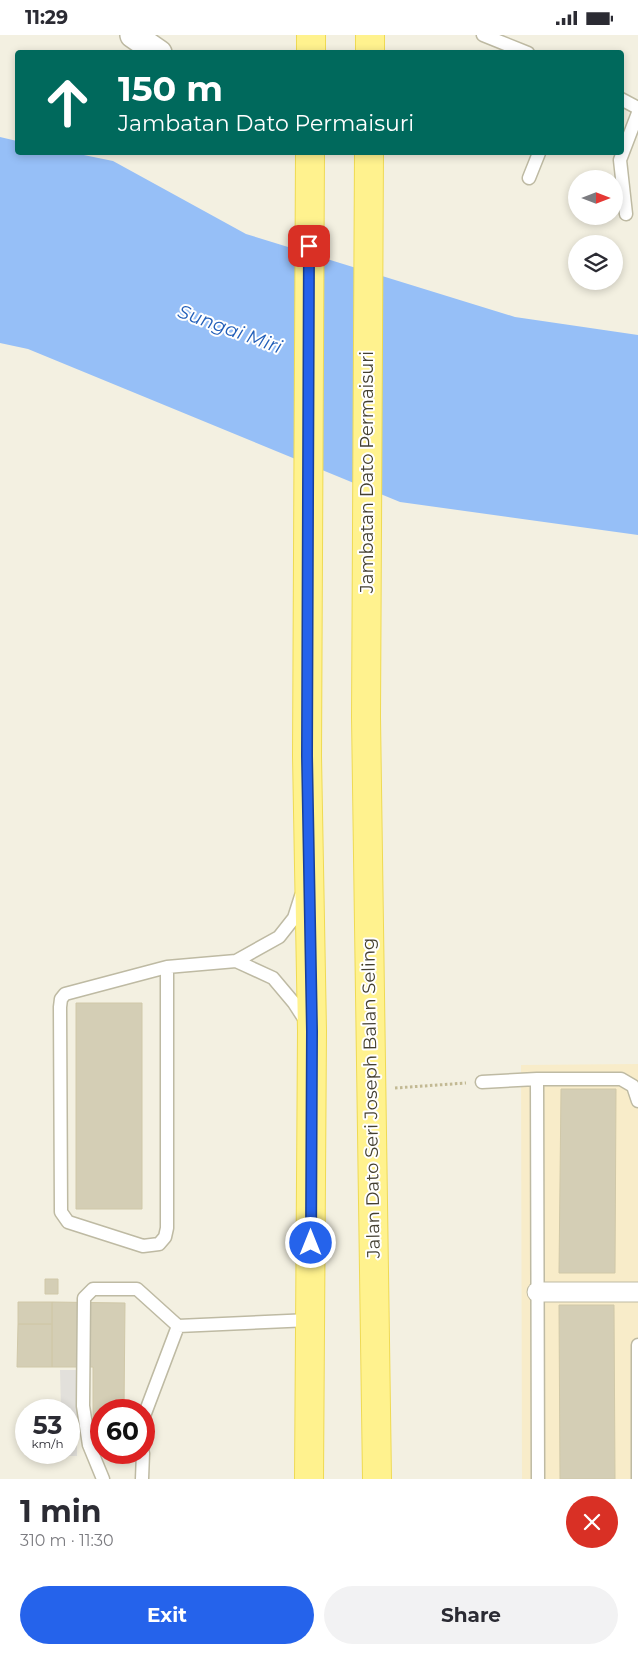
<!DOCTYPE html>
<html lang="en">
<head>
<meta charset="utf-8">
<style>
	body { margin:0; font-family:Montserrat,sans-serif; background:#f2f2f3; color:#2b2b33; height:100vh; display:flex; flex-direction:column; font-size:19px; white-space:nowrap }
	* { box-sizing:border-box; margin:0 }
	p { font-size:16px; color:#7c7c81 }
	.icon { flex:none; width:28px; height:28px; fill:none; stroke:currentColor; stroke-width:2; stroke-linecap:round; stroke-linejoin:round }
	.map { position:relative; height:1444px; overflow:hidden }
	.details { display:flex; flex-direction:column; background:#fff; flex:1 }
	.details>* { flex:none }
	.top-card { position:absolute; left:15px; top:15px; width:609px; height:105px; border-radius:5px; box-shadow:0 2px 8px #0003; background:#00695c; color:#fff; overflow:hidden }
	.needle { width:32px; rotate:90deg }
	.controls { position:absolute; left:568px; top:135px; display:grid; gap:10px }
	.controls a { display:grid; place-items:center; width:55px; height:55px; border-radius:50%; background:#fff; box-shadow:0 2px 8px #0003; font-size:25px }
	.speed { position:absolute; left:15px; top:1364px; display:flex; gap:10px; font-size:25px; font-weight:700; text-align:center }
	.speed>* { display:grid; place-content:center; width:65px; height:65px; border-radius:50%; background:#fff; box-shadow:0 2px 8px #0003; line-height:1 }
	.speed small { font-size:12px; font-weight:400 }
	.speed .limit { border:8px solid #d22; background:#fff; color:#111 }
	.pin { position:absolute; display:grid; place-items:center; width:42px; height:42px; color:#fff; margin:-21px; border-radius:10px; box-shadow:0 2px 8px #0006 }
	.me { position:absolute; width:55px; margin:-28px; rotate:0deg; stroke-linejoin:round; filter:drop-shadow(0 0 4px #0008) }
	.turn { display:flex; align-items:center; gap:18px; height:105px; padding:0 20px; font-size:22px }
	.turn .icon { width:65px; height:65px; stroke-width:2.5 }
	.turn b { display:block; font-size:35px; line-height:42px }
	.round { display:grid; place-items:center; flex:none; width:52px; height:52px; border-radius:26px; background:#f2f2f3 }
	.head { display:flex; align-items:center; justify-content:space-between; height:85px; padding:0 20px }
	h1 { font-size:30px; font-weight:700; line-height:38px }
	.primary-button { display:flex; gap:10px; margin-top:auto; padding:10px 20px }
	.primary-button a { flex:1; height:58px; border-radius:30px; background:#2563eb; color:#fff; font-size:20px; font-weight:700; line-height:58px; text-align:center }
	.primary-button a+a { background:#f2f2f3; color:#2b2b33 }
	.status { display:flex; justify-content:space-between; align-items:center; height:35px; padding:0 25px; background:#fff; direction:ltr }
	.status svg { height:14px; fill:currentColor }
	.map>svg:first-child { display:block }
</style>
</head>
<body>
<div class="status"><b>11:29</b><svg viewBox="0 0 49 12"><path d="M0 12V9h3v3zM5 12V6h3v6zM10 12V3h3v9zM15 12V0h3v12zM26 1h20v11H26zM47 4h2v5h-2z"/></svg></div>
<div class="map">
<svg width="638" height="1444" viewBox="0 0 638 1444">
	<rect width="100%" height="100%" fill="#f3f0e1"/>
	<!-- commercial -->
	<path fill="#f8ecc9" d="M638 1029V1444H522L521 1030Z"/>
	<!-- parking -->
	<path fill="#e2e0db" d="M60 1335H77V1421H61V1418H69V1375H61Z"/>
	<!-- water -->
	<path fill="#96bff7" d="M0 102 17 106 18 118H74L113 126 246 199 515 282 638 300V500L400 467 28 314 0 308Z"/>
	<!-- building -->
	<path fill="#d4ceb5" stroke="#d0c8a8" d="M76 968H142V1174H76Z
		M561 1054H616L615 1238H559Z
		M45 1244H58V1259H45Z
		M18 1267H52V1289H18Z
		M52 1267 125 1268 124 1375H101V1397H93V1332H52Z
		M559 1270H614L615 1444H560Z
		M18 1289H52V1332H17Z"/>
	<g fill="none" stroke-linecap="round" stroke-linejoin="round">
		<defs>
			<path id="service" d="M483 0 528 18
				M621 64 638 73
				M529 143 539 118
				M626 179 620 125 638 78
				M236 926 273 943 294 968 307 988
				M167 932 65 959 61 964 60 972 61 1177 68 1187 143 1211 159 1209 165 1202 167 1193V932L236 926 279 902 294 883 301 861
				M482 1047 537 1044
				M144 1381 178 1291
				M103 1444 89 1410 83 1371 84 1263 93 1254H137L178 1291 310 1285
				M142 1444 143 1418
				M538 1444 537 1044H621L633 1051 638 1066
				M638 1444V1310"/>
			<path id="pedestrian" d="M537 1257H638"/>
			<path id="minor" d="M133 0 159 18"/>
			<path id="primary" d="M311 18V0
				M370 18V0
				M369 118 366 682 377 1444
				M309 1444 312 996 307 721 310 118"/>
		</defs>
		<!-- service casing -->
		<use href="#service" stroke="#bebaa3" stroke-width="15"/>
		<!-- pedestrian casing -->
		<use href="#pedestrian" stroke="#bebaa3" stroke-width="21"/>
		<!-- minor casing -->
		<use href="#minor" stroke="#bebaa3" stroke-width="28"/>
		<!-- primary casing -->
		<use href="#primary" stroke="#efda53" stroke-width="30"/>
		<!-- path -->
		<path stroke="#c2b993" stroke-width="3" stroke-dasharray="2.5 2.5" stroke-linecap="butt" d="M395 1053 466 1048"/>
		<!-- service -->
		<use href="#service" stroke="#fff" stroke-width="12"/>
		<!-- pedestrian -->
		<use href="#pedestrian" stroke="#fff" stroke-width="19"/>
		<!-- minor -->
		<use href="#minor" stroke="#fff" stroke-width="25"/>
		<!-- primary -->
		<use href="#primary" stroke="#fff28e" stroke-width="28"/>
	</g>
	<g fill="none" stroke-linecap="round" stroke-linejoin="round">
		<defs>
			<path id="route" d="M309 211 307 721 312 996 311 1208"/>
		</defs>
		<!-- route casing -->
		<use href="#route" stroke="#184099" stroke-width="12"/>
		<!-- route -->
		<use href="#route" stroke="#2563eb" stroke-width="9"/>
	</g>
	<g text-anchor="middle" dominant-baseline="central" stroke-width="4" stroke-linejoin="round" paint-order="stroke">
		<!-- street labels -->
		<g font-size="18" fill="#444031" stroke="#fff">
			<text transform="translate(367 437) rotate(-90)">Jambatan Dato Permaisuri</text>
			<text transform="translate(371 1063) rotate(-91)">Jalan Dato Seri Joseph Balan Seling</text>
		</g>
		<!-- water labels -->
		<g font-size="19" font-style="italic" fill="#225fb9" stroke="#fff">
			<text transform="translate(230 294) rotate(20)">Sungai Miri</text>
		</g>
	</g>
</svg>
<div class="controls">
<a><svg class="needle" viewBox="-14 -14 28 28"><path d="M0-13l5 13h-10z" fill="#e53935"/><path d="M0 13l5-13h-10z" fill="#7c7c81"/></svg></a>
<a><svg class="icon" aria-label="layers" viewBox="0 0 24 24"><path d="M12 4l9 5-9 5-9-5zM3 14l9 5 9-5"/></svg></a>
</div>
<div class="speed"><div>53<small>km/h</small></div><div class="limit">60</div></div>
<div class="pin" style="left:309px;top:211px;background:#d93025"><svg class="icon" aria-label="arrive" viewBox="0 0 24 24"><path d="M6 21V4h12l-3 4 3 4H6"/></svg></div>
<svg class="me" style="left:311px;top:1208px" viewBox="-20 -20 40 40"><circle r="17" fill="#2563eb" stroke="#fff" stroke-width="3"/><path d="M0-11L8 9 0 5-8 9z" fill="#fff"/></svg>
<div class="top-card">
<div class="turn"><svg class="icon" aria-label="ahead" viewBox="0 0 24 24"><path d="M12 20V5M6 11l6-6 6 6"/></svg><div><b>150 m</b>Jambatan Dato Permaisuri</div></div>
</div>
</div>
<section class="details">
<div class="head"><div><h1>1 min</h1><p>310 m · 11:30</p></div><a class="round" style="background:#d93025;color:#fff"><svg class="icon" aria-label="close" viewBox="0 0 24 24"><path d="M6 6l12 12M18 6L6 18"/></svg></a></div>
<div class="primary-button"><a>Exit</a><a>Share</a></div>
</section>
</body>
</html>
